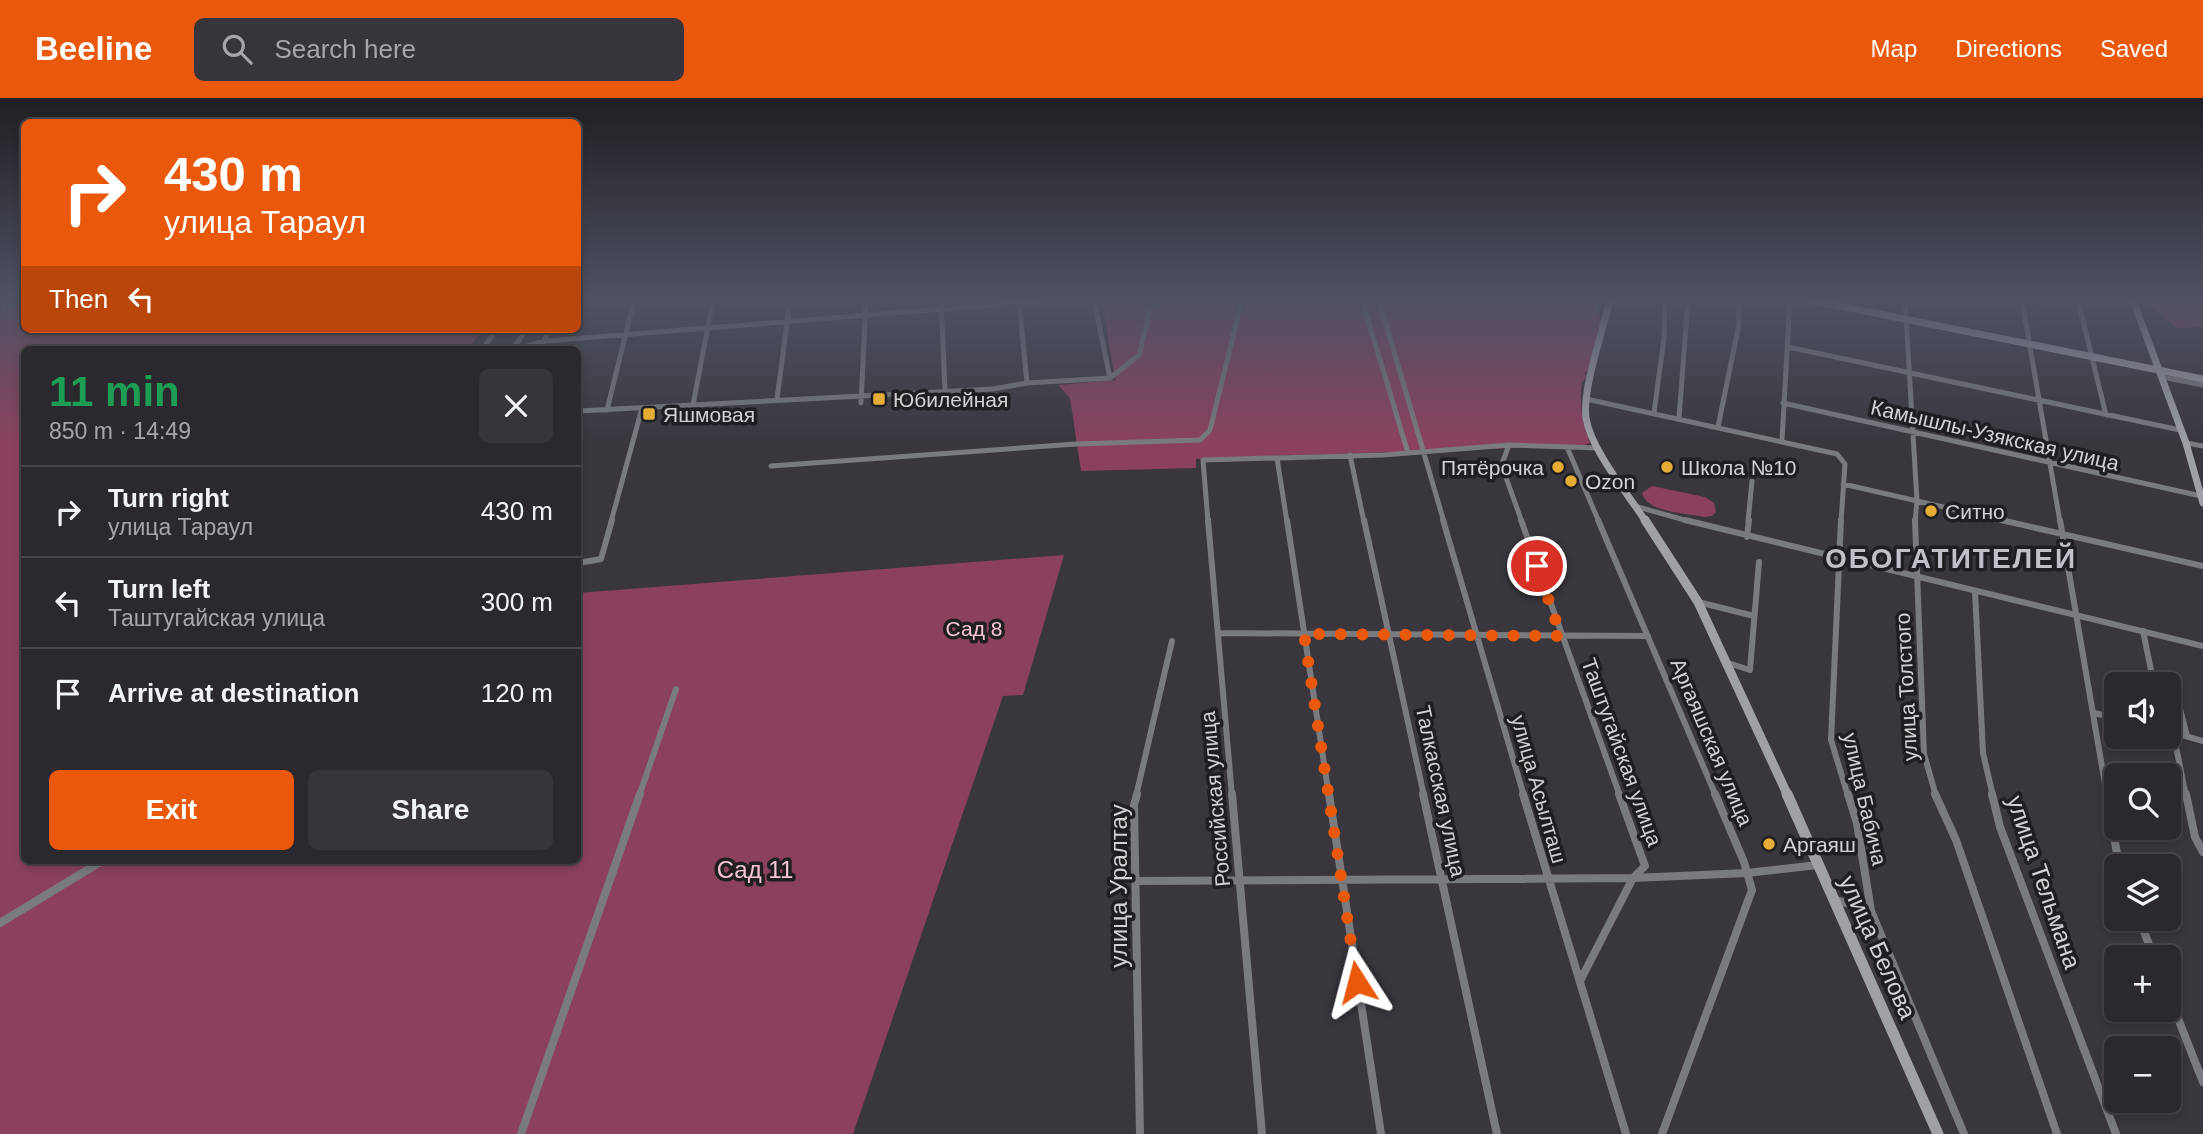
<!DOCTYPE html>
<html lang="en">
<head>
<meta charset="utf-8">
<style>
	body { margin:0; font-family:Helvetica,sans-serif; background:#37343a; color:#f1f3f6; height:100vh; display:flex; flex-direction:column; font-size:26px; white-space:nowrap }
	* { box-sizing:border-box; margin:0 }
	p { font-size:23px; color:#a6a6aa }
	.icon { flex:none; width:38px; height:38px; fill:none; stroke:currentColor; stroke-width:2; stroke-linecap:round; stroke-linejoin:round }
	.map { position:relative; flex:1; overflow:hidden }
	.details { position:absolute; left:21px; top:248px; width:560px; height:518px; display:flex; flex-direction:column; background:#2b282e; border-radius:10px; box-shadow:0 4px 10px #0003,0 0 0 2px #47444a }
	.details>* { flex:none }
	.hud { position:absolute; left:21px; top:21px; width:560px; height:214px; border-radius:10px; box-shadow:0 4px 10px #0003,0 0 0 2px #47444a; background:#ea580c; color:#fff; overflow:hidden }
	.controls { position:absolute; left:2104px; top:574px; display:grid; gap:14px }
	.controls a { display:grid; place-items:center; width:77px; height:77px; border-radius:10px; background:#2b282e; box-shadow:0 4px 10px #0003,0 0 0 2px #47444a; font-size:35px }
	.pin { position:absolute; display:grid; place-items:center; width:60px; height:60px; color:#fff; margin:-30px; border:4px solid #fff; border-radius:50%; box-shadow:0 2px 7px #0007 }
	.me { position:absolute; width:77px; margin:-38px; rotate:351deg; stroke-linejoin:round; filter:drop-shadow(0 0 5px #0008) }
	.turn { display:flex; align-items:center; gap:24px; height:147px; padding:0 28px; font-size:32px }
	.turn .icon { width:91px; height:91px; stroke-width:2.5 }
	.turn b { display:block; font-size:49px; line-height:60px }
	.then { display:flex; align-items:center; height:66px; padding:0 28px; background:#0003; gap:14px; font-size:26px }
	.round { display:grid; place-items:center; flex:none; width:74px; height:74px; border-radius:10px; background:#37343a }
	.overview { display:flex; align-items:center; justify-content:space-between; height:119px; padding:0 28px }
	h1 { font-size:42px; font-weight:700; line-height:52px; color:#1e9e55 }
	.cta { display:flex; gap:14px; margin-top:auto; padding:14px 28px }
	.cta a { flex:1; height:80px; border-radius:10px; background:#ea580c; color:#fff; font-size:28px; font-weight:700; line-height:80px; text-align:center }
	.cta a+a { background:#37343a; color:#f1f3f6 }
	ul { padding:0; list-style:none }
	li { display:flex; align-items:center; gap:21px; height:91px; padding:0 28px; border-top:2px solid #47444a }
	li div { flex:1 }
	li b { display:block; font-size:26px }
	li em { font-style:normal }
	header { display:flex; align-items:center; gap:42px; box-sizing:border-box; height:98px; padding:0 35px; background:#ea580c; color:#fff }
	header strong { font-size:33px }
	nav { display:flex; gap:38px; margin-inline-start:auto; font-size:24px }
	.search { width:490px; height:63px; background:#37343a; display:flex; align-items:center; gap:18px; box-sizing:border-box; padding:0 24px; border-radius:10px; color:#a6a6aa; font-size:26px }
	.map>svg:first-child { display:block }
</style>
</head>
<body>
<header>
<strong>Beeline</strong>
<div class="search"><svg class="icon" aria-label="search" viewBox="0 0 24 24"><circle cx="10" cy="10" r="6"/><path d="M15 15l6 6"/></svg>Search here</div>
<nav><a>Map</a><a>Directions</a><a>Saved</a></nav>
</header>
<div class="map">
<svg width="2203" height="1036" viewBox="0 0 2203 1036">
	<rect width="100%" height="100%" fill="#39363d"/>
	<!-- green -->
	<path fill="#8b415e" d="M0 202H24V231H483L468 252H24V763H578V495L1064 457 1023 597 1003 598 853 1036H0Z
		M1102 202 1598 204V216L1602 223 1589 273 1585 274 1586 280 1582 284C1579 307 1582 323 1590 345L1582 348 1240 359 1196 361V370L1081 373 1070 300 1058 287 1115 282Z
		M2143 202H2203V229L2177 230Z
		M1652 388 1705 399 1714 405 1716 414 1712 418 1704 419C1687 415 1647 415 1642 395Z"/>
	<g fill="none" stroke-linecap="round" stroke-linejoin="round">
		<!-- street-far2 -->
		<path stroke="#7a7b7f" stroke-width="5" d="M941 202 945 291
			M1094 202 1110 280
			M1362 202 1408 355
			M1379 202 1444 424
			M1905 202 1917 403 1915 424
			M2022 202 2060 424
			M2078 202 2106 317
			M1019 203 1027 285
			M4 210 12 202
			M1788 249 2180 332
			M482 252 497 231
			M512 252 527 231
			M513 252 545 243 1056 202
			M541 252 549 231
			M2162 279 2203 287
			M1110 280 1139 257 1152 202
			M777 301 790 202
			M1586 301 1837 356 1845 366 1841 424
			M861 305 866 202
			M1783 305 2201 398
			M693 307 713 202
			M607 312 634 202
			M578 313 993 291 1027 285 1110 280
			M1654 315 1664 240 1665 202
			M1679 320 1688 202
			M1718 329 1739 226 1738 202
			M1782 342 1790 202
			M2186 345 2203 348
			M1509 347 1503 363 1504 374 1522 424
			M1567 349 1599 424
			M1350 357 1364 424
			M1277 360 1287 424
			M771 368 1076 346 1200 342 1210 332 1242 202
			M1843 386 2009 424
			M1638 409 1692 424
			M611 424 642 310
			M1208 424 1203 362 1383 357 1509 347 1598 350
			M1748 424 1752 383"/>
		<!-- street-far1 -->
		<path stroke="#7a7b7f" stroke-width="6" d="M1208 422 1232 698
			M1287 422 1329 698
			M1364 422 1424 698
			M1443 422 1524 698
			M1521 422 1620 698
			M1598 422 1716 698
			M1685 422 2203 548
			M1841 422 1831 642 1848 698
			M1915 422 1924 656 1936 698
			M2001 422 2203 468
			M2060 422 2107 698
			M1747 439 1749 422
			M578 465 601 461 612 422
			M1975 493 1983 655 1993 698
			M1698 504 1754 518
			M2143 533 2152 577 2159 586
			M1218 535 1648 538
			M1728 565 1750 572 1759 464
			M2168 591 2179 607 2187 638
			M2094 615 2116 620
			M2168 633 2203 643
			M2173 634 2186 698
			M639 698 676 591
			M1136 698 1172 543"/>
		<!-- street -->
		<path stroke="#7a7b7f" stroke-width="8" d="M1137 696 1134 707 1140 1036
			M1232 696 1262 1036
			M1329 696 1381 1036
			M1423 696 1497 1036
			M1523 696 1626 1036
			M1848 696 1857 725 1871 813 1964 1036
			M1935 696 1956 742 2057 1036
			M1992 696 2000 729 2116 1036
			M2107 696 2119 768
			M2186 696 2195 739 2203 754
			M1137 783 1633 780 1747 775 1818 767
			M1833 801 1871 813
			M2139 821 2154 859
			M0 825 102 763
			M1580 883 1633 780 1645 768 1619 696
			M2168 895 2203 984
			M521 1036 640 696
			M1662 1036 1752 792 1744 764 1715 696"/>
		<!-- secondary-far2 -->
		<path stroke="#9fa1a7" stroke-width="7" d="M1610 202C1603 232 1582 292 1586 320 1591 352 1628 396 1646 424
			M1810 202 2203 281
			M2133 202 2186 345 2203 405"/>
		<!-- secondary-far1 -->
		<path stroke="#9fa1a7" stroke-width="9" d="M1645 422 1698 504 1788 698"/>
		<!-- secondary -->
		<path stroke="#9fa1a7" stroke-width="11" d="M1787 696 1938 1036"/>
	</g>
	<!-- sky -->
	<linearGradient id="sky" x2="0" y2="1"><stop stop-color="#1f1e22"/><stop offset="0.58" stop-color="#4e5262"/><stop offset="1" stop-color="#4e5262" stop-opacity="0"/></linearGradient>
	<rect width="2203" height="347" fill="url(#sky)"/>
	<g fill="none" stroke-linecap="round" stroke-linejoin="round">
		<!-- route -->
		<path stroke="#ea580c" stroke-width="12" stroke-dasharray="0 21.6" d="M1357 884 1304 536 1561 538 1537 468"/>
	</g>
	<!-- markers -->
	<g fill="#e5ad36" stroke="#1f1e22" stroke-width="2.5">
		<rect x="872" y="294" width="14" height="14" rx="3.5"/>
		<rect x="642" y="309" width="14" height="14" rx="3.5"/>
		<circle cx="1558" cy="369" r="7"/>
		<circle cx="1667" cy="369" r="7"/>
		<circle cx="1571" cy="383" r="7"/>
		<circle cx="1931" cy="413" r="7"/>
		<circle cx="1769" cy="746" r="7"/>
	</g>
	<g text-anchor="middle" dominant-baseline="central" stroke-width="7" stroke-linejoin="round" paint-order="stroke">
		<!-- poi labels -->
		<g font-size="21" fill="#d2d1d5" stroke="#1f1e22" text-anchor="start">
			<text x="893" y="301">Юбилейная</text>
			<text x="663" y="316">Яшмовая</text>
			<text x="1544" y="369" text-anchor="end">Пятёрочка</text>
			<text x="1681" y="369">Школа №10</text>
			<text x="1585" y="383">Ozon</text>
			<text x="1945" y="413">Ситно</text>
			<text x="1783" y="746">Аргаяш</text>
		</g>
		<!-- street labels -->
		<g font-size="21" fill="#d2d1d5" stroke="#1f1e22">
			<text transform="translate(1995 337) rotate(13)">Камышлы-Узякская улица</text>
			<text transform="translate(1906 589) rotate(-93)">улица Толстого</text>
			<text transform="translate(1712 644) rotate(67)">Аргаяшская улица</text>
			<text transform="translate(1622 654) rotate(70)">Таштугайская улица</text>
			<text transform="translate(1539 691) rotate(74)">улица Асылташ</text>
			<text transform="translate(1441 693) rotate(78)">Талкасская улица</text>
			<text transform="translate(1215 701) rotate(-95)">Российская улица</text>
			<text transform="translate(1865 701) rotate(77)">улица Бабича</text>
		</g>
		<!-- park labels -->
		<g font-size="21" fill="#f6c4d4" stroke="#1f1e22">
			<text x="974" y="530">Сад 8</text>
		</g>
		<!-- near-park labels -->
		<g font-size="24" fill="#f6c4d4" stroke="#1f1e22">
			<text x="755" y="771">Сад 11</text>
		</g>
		<!-- near-street labels -->
		<g font-size="24" fill="#d2d1d5" stroke="#1f1e22">
			<text transform="translate(2044 784) rotate(71)">улица Тельмана</text>
			<text transform="translate(1118 788) rotate(-90)">улица Уралтау</text>
			<text transform="translate(1878 849) rotate(66)">улица Белова</text>
		</g>
		<!-- district labels -->
		<g font-size="28" font-weight="bold" letter-spacing="2" fill="#c2bfc8" stroke="#1f1e22">
			<text x="1951" y="460">ОБОГАТИТЕЛЕЙ</text>
		</g>
	</g>
</svg>
<div class="controls">
<a><svg class="icon" aria-label="sound" viewBox="0 0 24 24"><path d="M4 9h4l5-4v14l-5-4H4zM17 9q2 3 0 6"/></svg></a>
<a><svg class="icon" aria-label="search" viewBox="0 0 24 24"><circle cx="10" cy="10" r="6"/><path d="M15 15l6 6"/></svg></a>
<a><svg class="icon" aria-label="layers" viewBox="0 0 24 24"><path d="M12 4l9 5-9 5-9-5zM3 14l9 5 9-5"/></svg></a>
<a>+</a>
<a>−</a>
</div>
<div class="pin" style="left:1537px;top:468px;background:#d93025"><svg class="icon" aria-label="arrive" viewBox="0 0 24 24"><path d="M6 21V4h12l-3 4 3 4H6"/></svg></div>
<svg class="me" style="left:1357px;top:884px" viewBox="-20 -20 40 40"><path d="M0-17L14 15 0 8-14 15z" fill="#ea580c" stroke="#fff" stroke-width="4"/></svg>
<div class="hud">
<div class="turn"><svg class="icon" aria-label="right" viewBox="0 0 24 24"><path d="M7 20v-9h11M14 6l5 5-5 5"/></svg><div><b>430 m</b>улица Тараул</div></div>
<div class="then">Then<svg class="icon" aria-label="left" viewBox="0 0 24 24"><path d="M17 20v-9H6M10 6l-5 5 5 5"/></svg></div>
</div>
<section class="details">
<div class="overview"><div><h1>11 min</h1><p>850 m · 14:49</p></div><a class="round"><svg class="icon" aria-label="close" viewBox="0 0 24 24"><path d="M6 6l12 12M18 6L6 18"/></svg></a></div>
<ul>
<li><svg class="icon" aria-label="right" viewBox="0 0 24 24"><path d="M7 20v-9h11M14 6l5 5-5 5"/></svg><div><b>Turn right</b><p>улица Тараул</p></div><em>430 m</em></li>
<li><svg class="icon" aria-label="left" viewBox="0 0 24 24"><path d="M17 20v-9H6M10 6l-5 5 5 5"/></svg><div><b>Turn left</b><p>Таштугайская улица</p></div><em>300 m</em></li>
<li><svg class="icon" aria-label="arrive" viewBox="0 0 24 24"><path d="M6 21V4h12l-3 4 3 4H6"/></svg><div><b>Arrive at destination</b></div><em>120 m</em></li>
</ul>
<div class="cta"><a>Exit</a><a>Share</a></div>
</section>
</div>
</body>
</html>
